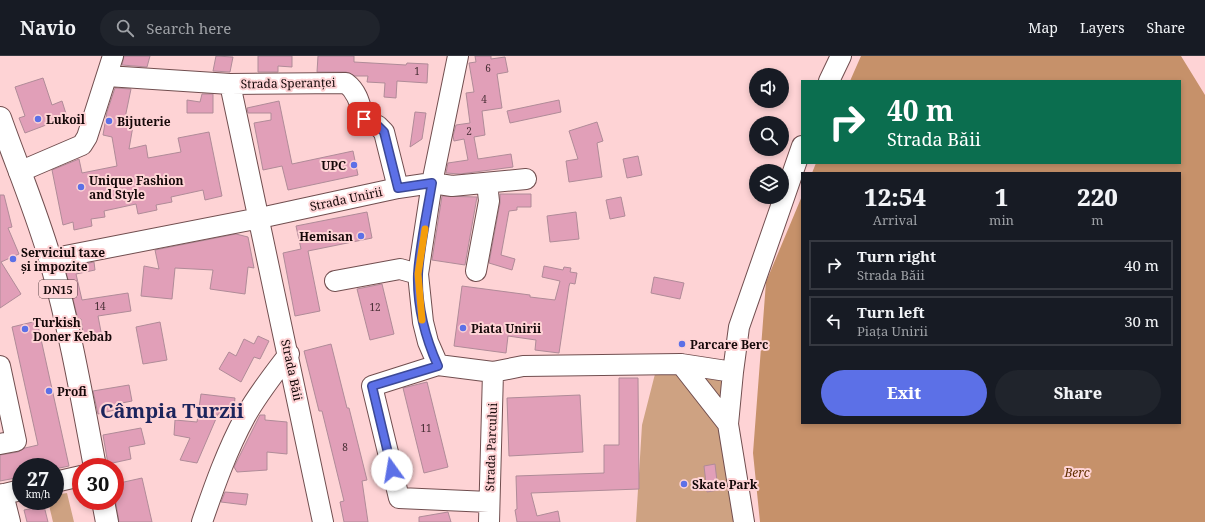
<!DOCTYPE html>
<html lang="en">
<head>
<meta charset="utf-8">
<style>
	body { margin:0; font-family:"Noto Serif",serif; background:#20242c; color:#f1f3f6; height:100vh; display:flex; flex-direction:column; font-size:15px; white-space:nowrap }
	* { box-sizing:border-box; margin:0 }
	p { font-size:13px; color:#9ea1a6 }
	.icon { flex:none; width:22px; height:22px; fill:none; stroke:currentColor; stroke-width:2; stroke-linecap:round; stroke-linejoin:round }
	.map { position:relative; flex:1; overflow:hidden }
	.panel { position:absolute; left:801px; top:116px; width:380px; height:252px; display:flex; flex-direction:column; background:#171b24; border-radius:0px; box-shadow:0 2px 6px #0003 }
	.panel>* { flex:none }
	.top-card { position:absolute; left:801px; top:24px; width:380px; height:84px; border-radius:0px; box-shadow:0 2px 6px #0003; background:#0b6e4f; color:#fff; overflow:hidden }
	.buttons { position:absolute; left:749px; top:12px; display:grid; gap:8px }
	.buttons a { display:grid; place-items:center; width:40px; height:40px; border-radius:50%; background:#171b24; box-shadow:0 2px 6px #0003; font-size:20px }
	.speed { position:absolute; left:12px; top:402px; display:flex; gap:8px; font-size:20px; font-weight:700; text-align:center }
	.speed>* { display:grid; place-content:center; width:52px; height:52px; border-radius:50%; background:#171b24; box-shadow:0 2px 6px #0003; line-height:1 }
	.speed small { font-size:10px; font-weight:400 }
	.speed .limit { border:6px solid #d22; background:#fff; color:#111 }
	.pin { position:absolute; display:grid; place-items:center; width:34px; height:34px; color:#fff; margin:-17px; border-radius:8px; box-shadow:0 2px 6px #0006 }
	.me { position:absolute; width:44px; margin:-22px; rotate:347deg; stroke-linejoin:round; filter:drop-shadow(0 0 3px #0008) }
	.turn { display:flex; align-items:center; gap:14px; height:84px; padding:0 20px; font-size:18px }
	.turn .icon { width:52px; height:52px; stroke-width:2.5 }
	.turn b { display:block; font-size:28px; line-height:34px }
	.eta { display:flex; justify-content:space-evenly; align-items:center; height:68px; text-align:center }
	.eta b { font-size:24px; font-weight:800; line-height:28px }
	.primary-button { display:flex; gap:8px; margin-top:auto; padding:8px 20px }
	.primary-button a { flex:1; height:46px; border-radius:24px; background:#5c70e7; color:#fff; font-size:16px; font-weight:800; line-height:46px; text-align:center }
	.primary-button a+a { background:#20242c; color:#f1f3f6 }
	ul { padding:0; list-style:none }
	li { display:flex; align-items:center; gap:12px; height:50px; margin:0 8px 6px; padding:0 12px; border:2px solid #363941; border-radius:0px }
	li div { flex:1 }
	li b { display:block; font-size:15px }
	li em { font-style:normal }
	header { display:flex; align-items:center; gap:24px; box-sizing:border-box; height:56px; padding:0 20px; background:#171b24; border-bottom:1px solid #363941 }
	header strong { font-size:19px }
	nav { display:flex; gap:22px; margin-inline-start:auto; font-size:14px }
	.search { width:280px; height:36px; background:#20242c; display:flex; align-items:center; gap:10px; box-sizing:border-box; padding:0 14px; border-radius:22px; color:#9ea1a6; font-size:15px }
	.map>svg:first-child { display:block }
</style>
</head>
<body>
<header>
<strong>Navio</strong>
<div class="search"><svg class="icon" aria-label="search" viewBox="0 0 24 24"><circle cx="10" cy="10" r="6"/><path d="M15 15l6 6"/></svg>Search here</div>
<nav><a>Map</a><a>Layers</a><a>Share</a></nav>
</header>
<div class="map">
<svg width="1205" height="466" viewBox="0 0 1205 466">
	<rect width="100%" height="100%" fill="#fed3d5"/>
	<!-- green -->
	<path fill="#cea282" d="M656 314 683 318 726 374 740 466H636L642 369Z
		M726 318 720 345 698 319Z
		M67 437 74 466H53L48 445H55V439Z"/>
	<!-- forest -->
	<path fill="#c6916a" d="M861 0H1181L1205 39V466H760L753 397 766 226 802 140V367H1180V117H812L816 107H1180V25H850Z"/>
	<!-- building -->
	<path fill="#e19fb8" stroke="#b08b98" d="M124 0H150L147 11 122 9Z
		M216 0 233 1 230 16 213 15Z
		M258 0H292V11L278 10V16H258Z
		M318 0H354V6L406 9 407 7 428 8 427 27 397 25 396 42 384 41 385 27 367 26 368 20H355L346 16H317Z
		M475 0H491V3L505 1 508 16 497 18 502 52 482 55 485 79 474 81 478 103 511 98 513 111 460 118 446 117 448 107 468 104 464 83 454 85 453 80 456 69 470 67 466 37 474 36 469 7 476 6Z
		M43 22 52 49 62 45 67 61 25 77 19 62 25 60 15 31Z
		M115 32 131 33 125 62 134 64 129 93 146 89 148 102 181 96 178 82 209 76 222 140 205 144 203 134 171 141 172 146 156 149 157 154 138 158 136 148 104 155 105 161 91 163 92 170 74 174 73 166 63 169 52 114 79 103 82 117 117 110 112 81 103 79 107 56Z
		M202 38H213V57H187V44L200 46Z
		M559 44 561 56 510 67 507 55Z
		M279 45 292 108 353 95 358 119 288 134 282 110 263 114 254 67 271 64V57H248L247 52Z
		M415 56 426 57 422 83 410 91Z
		M597 66 603 85 597 87 602 121 569 126 566 105 578 103 569 75Z
		M638 100 642 119 627 122 623 103Z
		M500 138H531V151H517V154L509 155 501 199 515 203 512 214 489 207 500 147Z
		M0 139H4L12 171 8 172 19 198 1 206 21 238 0 252Z
		M442 140 477 141 465 209 432 204Z
		M621 141 625 160 610 163 606 144Z
		M367 156 372 182 308 195 320 255 295 260 283 197 301 193 296 170Z
		M576 156 579 183 550 186 547 160Z
		M236 178 248 181 254 212 248 211 245 238 210 233 213 214 175 212 172 243 141 240 144 210 159 213 155 194Z
		M94 206 95 214 76 218 82 244 128 237 131 255 98 260 102 281 84 284 81 263H78L65 212Z
		M544 210 563 214 564 211 571 212 570 216 577 217 575 228 570 227 569 230 559 297 535 294 536 284 508 280 506 297 454 290 462 230 530 239V241L555 244 560 225 542 221Z
		M654 221 684 227 680 243 651 237Z
		M382 228 394 278 370 284 357 233Z
		M37 265 69 410 55 413V411H21V421L0 425V399L18 396 25 392 38 389 12 271Z
		M160 266 167 304 143 308 136 271Z
		M258 280 269 285 260 303 254 301 241 326 219 313 229 296 236 300 244 283 254 288Z
		M331 288 347 352H349L367 424 362 425 368 466H344L340 446 344 445 322 355H319L304 295Z
		M619 322H638L639 433 531 437 537 460 558 455 560 466H517L515 454 517 453 516 420 604 417V389H619Z
		M427 326 448 411 424 417 403 332Z
		M129 329 132 345 122 347 123 352 98 358 93 335Z
		M201 338 235 342 233 360 218 358 197 407 180 404 190 382 174 379 175 364 197 366Z
		M580 339 583 396 509 400 507 342Z
		M260 359H265V364L287 366V398L267 396V414L237 416 234 411Z
		M141 372 145 388 129 391 131 403 108 408 103 379Z
		M715 408 718 434 707 436 704 410Z
		M142 422 152 466H119L115 442V428Z
		M225 436 248 438 246 449 221 446Z
		M44 450 48 466H27L24 454Z
		M448 456 451 466H419V461Z"/>
	<g fill="none" stroke-linecap="round" stroke-linejoin="round">
		<defs>
			<path id="minor" d="M458 0 432 127 418 218 423 266 428 286 438 309 493 316 523 310 681 308 728 368 744 466
				M107 20 230 28 346 27C358 36 360 49 364 63L378 70 384 76 398 132
				M829 25 841 0
				M230 28 323 466
				M19 116 82 89 87 81 113 0
				M50 203 260 162 398 132 432 127 452 130 526 123
				M476 215 489 145 487 127
				M335 225 400 213 418 218
				M681 308 733 316 728 368
				M438 309 372 330 399 442 489 446
				M0 310 16 385 0 388
				M733 316 739 271 802 90
				M55 426 81 420
				M3 438 10 466
				M0 439 21 434
				M202 466C214 431 227 394 245 361 257 339 273 319 289 298
				M489 466 493 316"/>
			<path id="major" d="M0 62C17 110 37 157 51 206 70 273 82 342 95 411
				M103 445 107 466"/>
		</defs>
		<!-- minor casing -->
		<use href="#minor" stroke="#714e4f" stroke-width="22"/>
		<!-- major casing -->
		<use href="#major" stroke="#714e4f" stroke-width="24"/>
		<!-- minor -->
		<use href="#minor" stroke="#fff" stroke-width="20"/>
		<!-- major -->
		<use href="#major" stroke="#fff" stroke-width="22"/>
	</g>
	<g fill="none" stroke-linecap="round" stroke-linejoin="round">
		<defs>
			<path id="route" d="M364 63 378 70 384 76 398 132 432 127C427 157 420 188 418 218 417 250 425 281 438 310L372 330 392 414"/>
		</defs>
		<!-- route casing -->
		<use href="#route" stroke="#3c4996" stroke-width="10"/>
		<!-- route -->
		<use href="#route" stroke="#5c70e7" stroke-width="7"/>
		<!-- slow -->
		<path stroke="#f59e0b" stroke-width="7" d="M422 264 418 218 425 173"/>
	</g>
	<!-- markers -->
	<g fill="#5c70e7" stroke="#fed3d5" stroke-width="1.5">
		<circle cx="38" cy="63" r="4"/>
		<circle cx="109" cy="65" r="4"/>
		<circle cx="354" cy="109" r="4"/>
		<circle cx="81" cy="131" r="4"/>
		<circle cx="361" cy="180" r="4"/>
		<circle cx="13" cy="203" r="4"/>
		<circle cx="463" cy="272" r="4"/>
		<circle cx="25" cy="273" r="4"/>
		<circle cx="682" cy="288" r="4"/>
		<circle cx="49" cy="335" r="4"/>
		<circle cx="684" cy="428" r="4"/>
	</g>
	<g text-anchor="middle" dominant-baseline="central" stroke-width="4" stroke-linejoin="round" paint-order="stroke">
		<!-- number labels -->
		<g font-size="10" fill="#482e35">
			<text x="488" y="12">6</text>
			<text x="417" y="15">1</text>
			<text x="484" y="43">4</text>
			<text x="469" y="75">2</text>
			<text x="100" y="250">14</text>
			<text x="375" y="251">12</text>
			<text x="426" y="372">11</text>
			<text x="345" y="391">8</text>
		</g>
		<!-- shield labels -->
		<rect fill="#fed3d5" stroke="#5b4546" stroke-width="1" x="39" y="224" width="38" height="18" rx="3"/>
		<g font-size="11" font-weight="bold" fill="#150809">
			<text x="58" y="233">DN15</text>
		</g>
		<!-- street labels -->
		<g font-size="12" fill="#150809" stroke="#fed3d5">
			<text transform="translate(288 27) rotate(-1)">Strada Speranței</text>
			<text transform="translate(346 143) rotate(-12)">Strada Unirii</text>
			<text transform="translate(292 314) rotate(78)">Strada Băii</text>
			<text transform="translate(491 391) rotate(-88)">Strada Parcului</text>
		</g>
		<!-- poi labels -->
		<g font-size="12" font-weight="bold" fill="#150809" stroke="#fed3d5" text-anchor="start">
			<text x="46" y="63">Lukoil</text>
			<text x="117" y="65">Bijuterie</text>
			<text x="346" y="109" text-anchor="end">UPC</text>
			<text x="89" y="124">Unique Fashion<tspan x="89" dy="14">and Style</tspan></text>
			<text x="353" y="180" text-anchor="end">Hemisan</text>
			<text x="21" y="196">Serviciul taxe<tspan x="21" dy="14">și impozite</tspan></text>
			<text x="33" y="266">Turkish<tspan x="33" dy="14">Doner Kebab</tspan></text>
			<text x="471" y="272">Piata Unirii</text>
			<text x="690" y="288">Parcare Berc</text>
			<text x="57" y="335">Profi</text>
			<text x="692" y="428">Skate Park</text>
		</g>
		<!-- park labels -->
		<g font-size="12" font-style="italic" fill="#602f00" stroke="#fed3d5">
			<text x="1077" y="416">Berc</text>
		</g>
		<!-- town labels -->
		<g font-size="20" font-weight="bold" fill="#1c245c" stroke="#fed3d5">
			<text x="172" y="354">Câmpia Turzii</text>
		</g>
	</g>
</svg>
<div class="buttons">
<a><svg class="icon" aria-label="sound" viewBox="0 0 24 24"><path d="M4 9h4l5-4v14l-5-4H4zM17 9q2 3 0 6"/></svg></a>
<a><svg class="icon" aria-label="search" viewBox="0 0 24 24"><circle cx="10" cy="10" r="6"/><path d="M15 15l6 6"/></svg></a>
<a><svg class="icon" aria-label="layers" viewBox="0 0 24 24"><path d="M12 4l9 5-9 5-9-5zM3 14l9 5 9-5"/></svg></a>
</div>
<div class="speed"><div>27<small>km/h</small></div><div class="limit">30</div></div>
<div class="pin" style="left:364px;top:63px;background:#d93025"><svg class="icon" aria-label="arrive" viewBox="0 0 24 24"><path d="M6 21V4h12l-3 4 3 4H6"/></svg></div>
<svg class="me" style="left:392px;top:414px" viewBox="-20 -20 40 40"><circle r="19" fill="#fff"/><path d="M0-13L10 11 0 6-10 11z" fill="#5c70e7"/></svg>
<div class="top-card">
<div class="turn"><svg class="icon" aria-label="right" viewBox="0 0 24 24"><path d="M7 20v-9h11M14 6l5 5-5 5"/></svg><div><b>40 m</b>Strada Băii</div></div>
</div>
<section class="panel">
<div class="eta">
<div><b>12:54</b><p>Arrival</p></div>
<div><b>1</b><p>min</p></div>
<div><b>220</b><p>m</p></div>
</div>
<ul>
<li><svg class="icon" aria-label="right" viewBox="0 0 24 24"><path d="M7 20v-9h11M14 6l5 5-5 5"/></svg><div><b>Turn right</b><p>Strada Băii</p></div><em>40 m</em></li>
<li><svg class="icon" aria-label="left" viewBox="0 0 24 24"><path d="M17 20v-9H6M10 6l-5 5 5 5"/></svg><div><b>Turn left</b><p>Piața Unirii</p></div><em>30 m</em></li>
</ul>
<div class="primary-button"><a>Exit</a><a>Share</a></div>
</section>
</div>
</body>
</html>
